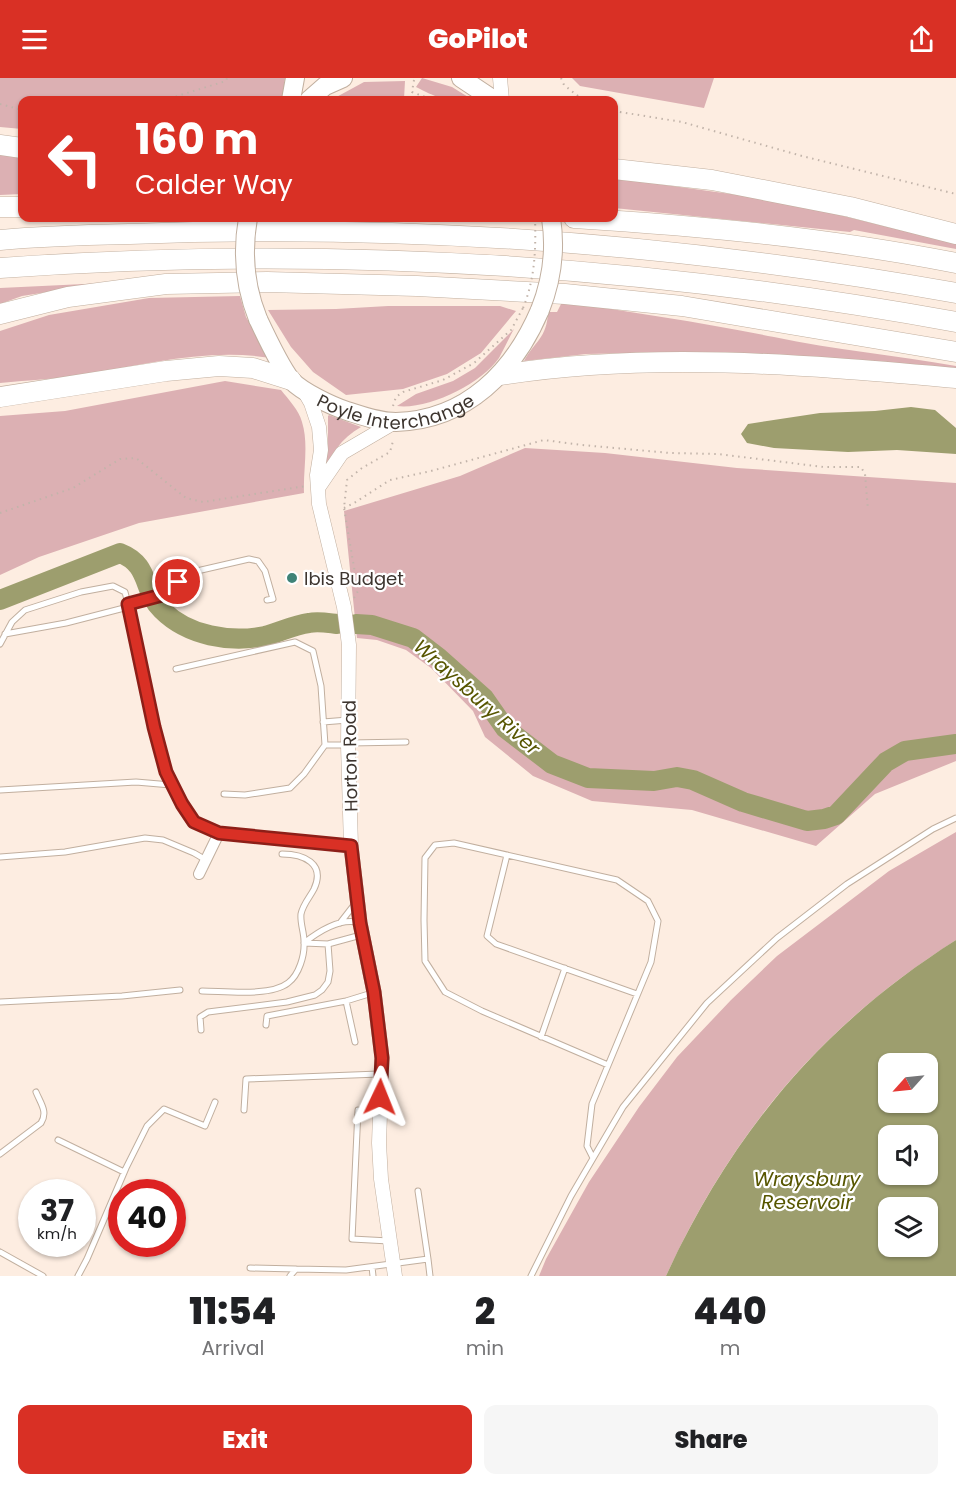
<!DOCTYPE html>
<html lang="en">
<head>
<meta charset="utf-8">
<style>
	body { margin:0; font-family:Poppins,sans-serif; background:#f6f6f6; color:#202124; height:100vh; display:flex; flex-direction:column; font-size:22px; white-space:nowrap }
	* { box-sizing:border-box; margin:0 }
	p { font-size:20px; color:#757577 }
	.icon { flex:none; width:33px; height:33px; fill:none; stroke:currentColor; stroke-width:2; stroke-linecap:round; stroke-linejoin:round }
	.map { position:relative; height:1198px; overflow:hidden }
	.sheet { display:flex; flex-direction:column; background:#fff; flex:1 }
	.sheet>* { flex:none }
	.hud { position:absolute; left:18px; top:18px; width:600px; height:126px; border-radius:12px; box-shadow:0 2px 4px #0004; background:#d93025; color:#fff; overflow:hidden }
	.needle { width:39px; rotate:243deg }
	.tools { position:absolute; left:878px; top:975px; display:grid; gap:12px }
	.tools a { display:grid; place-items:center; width:60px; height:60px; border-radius:12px; background:#fff; box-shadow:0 2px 4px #0004; font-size:30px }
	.speed { position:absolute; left:18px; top:1101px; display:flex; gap:12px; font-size:30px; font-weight:700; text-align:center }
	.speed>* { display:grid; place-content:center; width:78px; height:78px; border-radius:50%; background:#fff; box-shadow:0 2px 4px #0004; line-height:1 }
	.speed small { font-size:15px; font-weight:400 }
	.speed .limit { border:9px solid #d22; background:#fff; color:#111 }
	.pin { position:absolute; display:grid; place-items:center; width:51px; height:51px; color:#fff; margin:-26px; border:3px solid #fff; border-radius:50%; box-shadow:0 2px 6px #0007 }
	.me { position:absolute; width:66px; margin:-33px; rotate:2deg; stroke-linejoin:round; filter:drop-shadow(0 0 4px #0008) }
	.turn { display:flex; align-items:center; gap:21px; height:126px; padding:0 18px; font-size:27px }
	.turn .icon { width:78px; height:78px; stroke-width:2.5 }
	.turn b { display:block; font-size:42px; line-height:51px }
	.eta { display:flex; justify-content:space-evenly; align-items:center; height:102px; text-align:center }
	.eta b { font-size:36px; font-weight:800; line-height:42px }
	.cta { display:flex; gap:12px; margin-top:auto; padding:12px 18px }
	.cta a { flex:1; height:69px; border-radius:12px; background:#d93025; color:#fff; font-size:24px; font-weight:800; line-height:69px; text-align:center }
	.cta a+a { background:#f6f6f6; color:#202124 }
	header { display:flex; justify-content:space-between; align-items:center; height:78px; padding:0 18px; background:#d93025; color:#fff; font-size:27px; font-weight:800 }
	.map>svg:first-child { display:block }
</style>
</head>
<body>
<header><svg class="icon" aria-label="menu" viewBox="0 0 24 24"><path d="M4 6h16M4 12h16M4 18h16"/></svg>GoPilot<svg class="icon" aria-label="share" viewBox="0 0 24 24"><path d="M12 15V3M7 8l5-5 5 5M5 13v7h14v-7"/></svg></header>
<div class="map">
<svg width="956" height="1198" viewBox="0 0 956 1198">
	<rect width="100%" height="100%" fill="#fdede1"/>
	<!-- green -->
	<path fill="#dcb0b3" d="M0 0H285L283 17 280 22H22V51L0 49Z
		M422 0 452 9 473 22C447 23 439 21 416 9Z
		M572 0H714L704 30 580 8Z
		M405 3 404 21 407 22H331L364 4Z
		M0 74 22 76V116L0 117Z
		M614 100 738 117 827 134 956 166V171L854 152 850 154 614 130Z
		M105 205 22 218 0 226V210Z
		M240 218 246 239 271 280C208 270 148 286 87 296 59 301 29 302 0 305V253L49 237 149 220Z
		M562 224C633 234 704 245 774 259 834 272 896 277 956 288V291L684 274 586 276 524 283C535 263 547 260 548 234H557Z
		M388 228H500L516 233 481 275 447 296 403 311 346 317 313 294 291 269 268 232 336 231Z
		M514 251C509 260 504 271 499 280 481 306 428 332 397 328L416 316 453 303 475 290Z
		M225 303 281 312C288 321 299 332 302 344 309 366 303 392 304 415L139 445 39 479 0 497V338L65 333Z
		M329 337 361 349C341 360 330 378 320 399L328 365V338Z
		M525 370 605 375 737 390 956 405V683L875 716 816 768 692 732 592 723 533 698 485 659 473 633 431 590 406 572 377 562 357 560 344 433 460 398Z
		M956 754V862C822 947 732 1054 666 1198H539L546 1181 589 1104 639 1029 677 979 731 922 777 878 889 793Z"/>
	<!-- water -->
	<path fill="#9d9e6e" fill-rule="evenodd" d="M911 329 935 332 956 350V376L897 372 848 374 774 370 747 365 741 356 748 346 820 335 875 333Z
		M956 862V1198H666C732 1055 822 947 956 862ZM888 986H927V1024H888ZM888 1058H927V1096H888ZM888 1130H927V1168H888Z"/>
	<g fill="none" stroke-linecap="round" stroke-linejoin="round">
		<!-- river -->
		<path stroke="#9d9e6e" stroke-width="20" d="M0 522 120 475C151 487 142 513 162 532 188 558 230 565 265 558 280 554 294 547 309 545 318 543 328 545 337 546
			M356 546 372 547 413 560 439 580 484 620 505 650 552 686 588 700 654 703 677 699 693 702 743 724 807 743 824 741 836 737 886 684 905 673 956 666"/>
		<defs>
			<path id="service" d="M166 516 184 496 249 481 258 483 265 493 273 521 267 522
				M5 556 66 545 128 529
				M0 566 12 544 25 532 81 514 113 508 125 514 128 526 166 516H186
				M176 591 295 564 313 573 321 608 325 667 304 696 290 710 245 717 224 716
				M323 644 348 642
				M350 665 406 664
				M325 667H347
				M0 712 136 704 171 707
				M507 777 487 858 496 866 637 916
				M0 779 65 774 145 760 163 762 194 775 206 782
				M340 845 354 827
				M304 865C318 854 341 839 360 845
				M304 865 328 866 361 857
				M202 913C224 913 270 919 288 905 299 897 305 877 304 863 304 854 300 845 301 836 303 826 310 819 314 811 326 785 303 776 282 776
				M346 923 355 964
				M0 924 122 918 180 912
				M266 947 267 938 346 923 372 915
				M201 952 200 939 208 934 287 924 315 917 322 912 328 904 330 893 328 866
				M541 959 565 890
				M244 1032 246 1001 379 996
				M358 1032 352 1161 389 1163
				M58 1062 124 1094
				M0 1076 41 1045C48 1034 41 1026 36 1014
				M593 1080 587 1068 592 1026 651 884 658 843 648 823 617 802 454 765 435 767 425 780 424 842 425 883 445 914 482 933 608 987
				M418 1113 428 1181
				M0 1174 43 1198
				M372 1189 373 1198
				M250 1190 296 1191
				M78 1198 87 1181 126 1090 147 1048 164 1031 205 1048 215 1024
				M290 1198 296 1191 346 1192 428 1181 430 1198
				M531 1198 571 1118 623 1029 707 925 777 860 847 806 933 751 956 740"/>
			<path id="minor" d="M128 526 154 649 166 694 182 726 193 744 219 755 351 768
				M199 796 219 755"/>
			<path id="tertiary" d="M500 0 502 22
				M303 311 311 325 319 349 321 372 317 397 319 426 344 529 349 567 348 667 351 768 360 845 374 914 382 980 379 1065 381 1101 395 1198
				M318 410 342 375 395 344"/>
			<g id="trunk">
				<path d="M461 0 494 22"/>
				<path d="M291 22 295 0"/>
				<path d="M309 22 325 8 343 0"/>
				<path id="s1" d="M258 241C266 258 280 288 291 302 302 314 332 328 347 333 363 338 379 344 396 344 467 342 514 293 540 232"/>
			</g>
			<path id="motorway" d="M0 67 22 70
				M614 91 712 102 850 129 956 156
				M0 129H22
				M574 140C702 148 830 160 956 185
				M0 162C43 158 87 157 130 156 407 145 683 166 956 215
				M0 190C319 167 641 186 956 244
				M0 236 68 219 166 206 267 204 417 208 565 216 682 228 956 274
				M501 297C651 273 806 287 956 300
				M0 319 166 293 219 288 253 290 291 302"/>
		</defs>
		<!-- service casing -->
		<use href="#service" stroke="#c1af9f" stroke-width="7"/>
		<!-- minor casing -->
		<use href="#minor" stroke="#c1af9f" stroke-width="12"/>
		<!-- tertiary casing -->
		<use href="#tertiary" stroke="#c1af9f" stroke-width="15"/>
		<!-- trunk casing -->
		<use href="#trunk" stroke="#c1af9f" stroke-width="20"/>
		<!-- motorway casing -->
		<use href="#motorway" stroke="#c1af9f" stroke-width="21"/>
		<!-- path -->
		<path stroke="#c2b4aa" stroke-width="2" stroke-dasharray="1.5 4.5" stroke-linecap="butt" d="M561 0 564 7 583 22
			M414 2 412 14 433 22
			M152 22 177 18 226 3 227 0
			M0 26 22 32
			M614 33 682 44 802 78 956 116
			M393 328 396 319 403 314 443 302 474 285 511 252 523 230
			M344 430 354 425 390 402 431 393 544 362 582 367 670 375 718 376 824 389H861L865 396 868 432
			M0 435 73 410 120 381 136 380 186 420 203 424 306 408
			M354 520 358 513 344 430 347 402 362 390 390 374 393 363"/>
		<!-- service -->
		<use href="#service" stroke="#fff" stroke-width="5"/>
		<!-- minor -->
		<use href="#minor" stroke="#fff" stroke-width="10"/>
		<!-- tertiary -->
		<use href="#tertiary" stroke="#fff" stroke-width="14"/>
		<!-- trunk -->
		<use href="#trunk" stroke="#fff" stroke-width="18"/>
		<!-- motorway -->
		<use href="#motorway" stroke="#fff" stroke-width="20"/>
		<defs>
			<path id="trunk-bridge" d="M248 140C242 174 245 209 258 241
				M540 232C552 202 556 172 551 140"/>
		</defs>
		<!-- trunk-bridge casing -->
		<use href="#trunk-bridge" stroke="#c1af9f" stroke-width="20" stroke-linecap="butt"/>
		<!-- path-bridge -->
		<path stroke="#c2b4aa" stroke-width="2" stroke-dasharray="1.5 4.5" stroke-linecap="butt" d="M523 230C535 201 536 171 535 140"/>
		<!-- trunk-bridge -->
		<use href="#trunk-bridge" stroke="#fff" stroke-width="18"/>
	</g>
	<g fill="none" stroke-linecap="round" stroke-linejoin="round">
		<defs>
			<path id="route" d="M178 504 166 516 128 526 154 649 166 694 182 726 194 744 219 755 351 768 360 845 374 914 382 980 380 1019"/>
		</defs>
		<!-- route casing -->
		<use href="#route" stroke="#8d1f18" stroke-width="15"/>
		<!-- route -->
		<use href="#route" stroke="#d93025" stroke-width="10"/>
	</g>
	<!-- markers -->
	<circle fill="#3f8377" stroke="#fff" stroke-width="2" cx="292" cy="500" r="6"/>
	<g text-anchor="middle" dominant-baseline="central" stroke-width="4.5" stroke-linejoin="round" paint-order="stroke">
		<!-- street labels -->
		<g font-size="18" fill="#3d352f" stroke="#fff">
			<text stroke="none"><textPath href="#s1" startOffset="184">Poyle Interchange</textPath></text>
			<text transform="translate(350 678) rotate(-91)">Horton Road</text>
		</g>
		<!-- poi labels -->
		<g font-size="18" fill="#3d352f" stroke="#fff" text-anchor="start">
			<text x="304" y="500">Ibis Budget</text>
		</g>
		<!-- water labels -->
		<g font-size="20" font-style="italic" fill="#575600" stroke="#fff">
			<text transform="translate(477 619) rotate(42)">Wraysbury River</text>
			<text x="807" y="1101">Wraysbury<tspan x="807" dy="23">Reservoir</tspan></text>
		</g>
	</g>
</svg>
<div class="tools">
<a><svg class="needle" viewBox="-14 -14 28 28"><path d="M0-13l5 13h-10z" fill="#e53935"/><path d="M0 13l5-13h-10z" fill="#757577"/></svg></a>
<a><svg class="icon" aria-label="sound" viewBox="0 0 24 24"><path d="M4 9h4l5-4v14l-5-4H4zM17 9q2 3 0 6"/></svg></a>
<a><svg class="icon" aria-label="layers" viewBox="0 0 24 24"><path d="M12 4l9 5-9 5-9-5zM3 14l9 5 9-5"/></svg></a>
</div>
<div class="speed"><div>37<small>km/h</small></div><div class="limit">40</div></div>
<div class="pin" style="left:178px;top:504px;background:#d93025"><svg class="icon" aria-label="arrive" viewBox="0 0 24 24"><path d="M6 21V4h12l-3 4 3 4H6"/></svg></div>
<svg class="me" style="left:380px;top:1019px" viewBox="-20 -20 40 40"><path d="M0-17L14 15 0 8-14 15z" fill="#d93025" stroke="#fff" stroke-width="4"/></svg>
<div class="hud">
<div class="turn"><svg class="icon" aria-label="left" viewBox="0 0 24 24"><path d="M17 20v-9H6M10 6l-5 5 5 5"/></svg><div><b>160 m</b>Calder Way</div></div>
</div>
</div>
<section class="sheet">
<div class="eta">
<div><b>11:54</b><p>Arrival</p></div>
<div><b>2</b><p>min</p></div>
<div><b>440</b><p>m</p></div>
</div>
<div class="cta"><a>Exit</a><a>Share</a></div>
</section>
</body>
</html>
